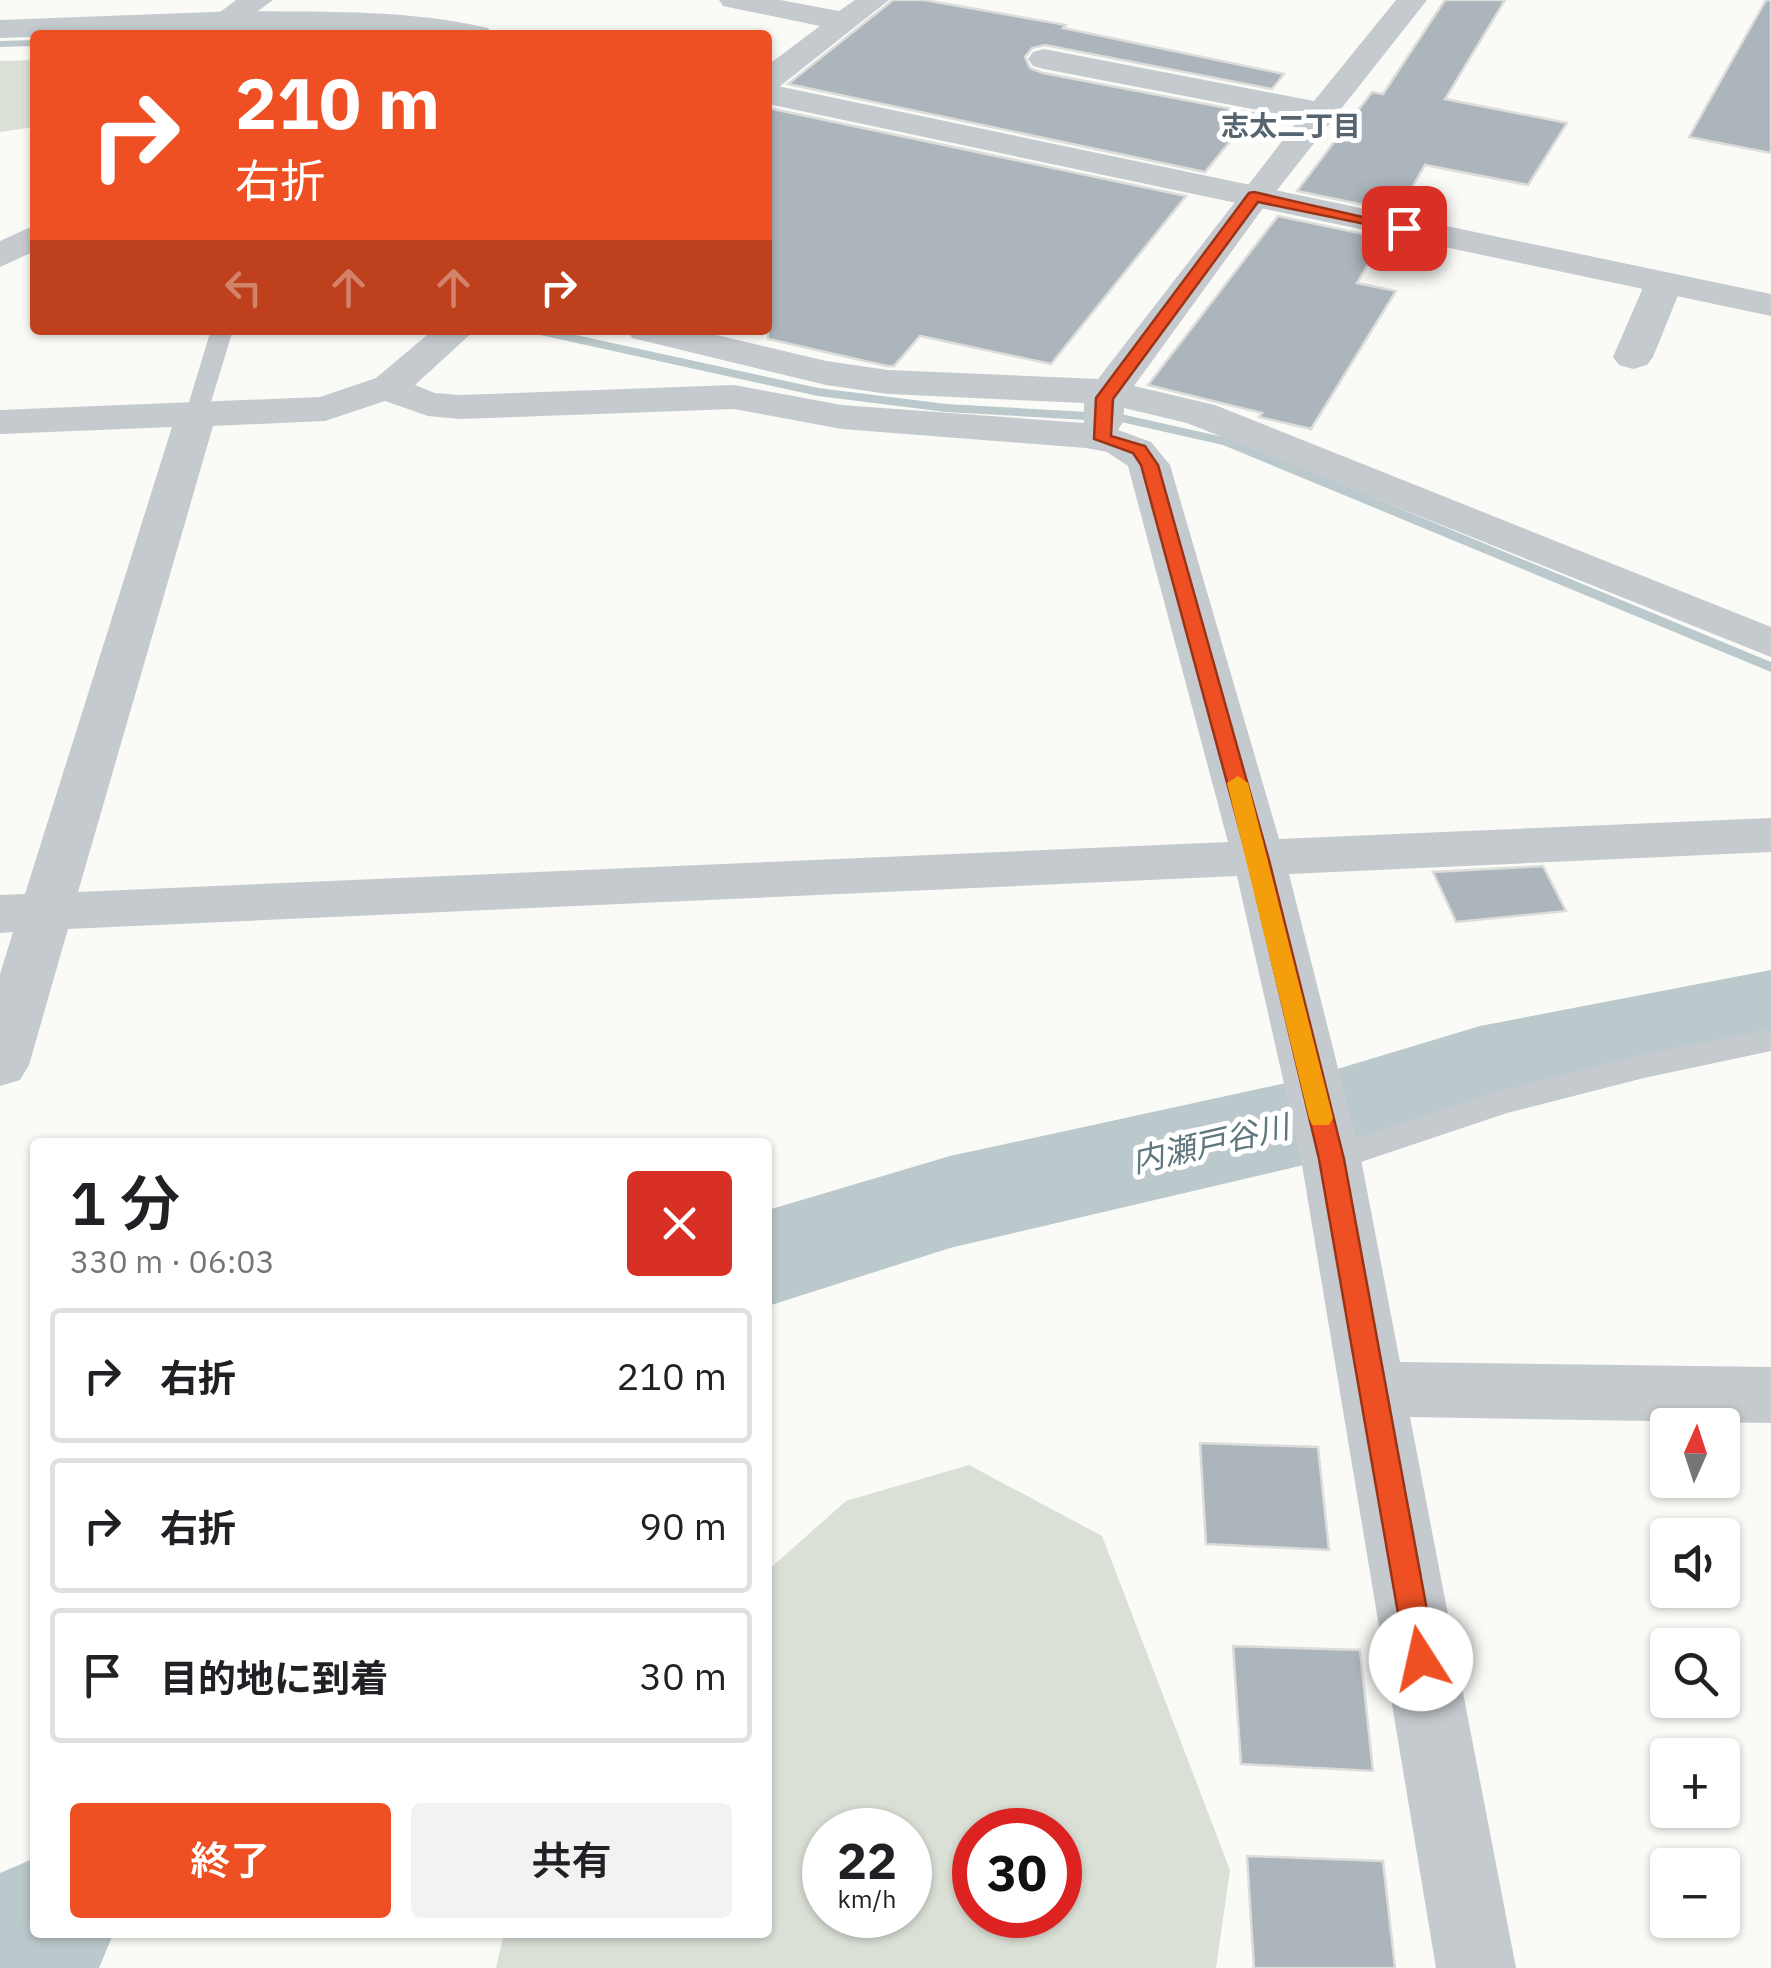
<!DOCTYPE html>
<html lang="ja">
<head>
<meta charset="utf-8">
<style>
	body { margin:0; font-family:"IBM Plex Sans","Noto Sans JP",sans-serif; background:#f2f2f2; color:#202124; height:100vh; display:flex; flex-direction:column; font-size:38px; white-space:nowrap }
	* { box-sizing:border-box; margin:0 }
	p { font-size:32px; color:#757577 }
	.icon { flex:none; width:55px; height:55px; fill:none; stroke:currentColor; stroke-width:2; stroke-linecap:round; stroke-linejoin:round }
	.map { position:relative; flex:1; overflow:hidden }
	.details { position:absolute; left:30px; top:1138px; width:742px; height:800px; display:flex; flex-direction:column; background:#fff; border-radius:10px; box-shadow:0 2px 8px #0004 }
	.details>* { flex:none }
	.top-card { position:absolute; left:30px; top:30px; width:742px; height:305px; border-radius:10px; box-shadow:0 2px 8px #0004; background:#ee5023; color:#fff; overflow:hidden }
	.needle { width:65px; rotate:3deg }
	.buttons { position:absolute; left:1650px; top:1408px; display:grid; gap:20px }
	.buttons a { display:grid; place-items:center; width:90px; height:90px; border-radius:10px; background:#fff; box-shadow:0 2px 8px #0004; font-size:50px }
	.speed { position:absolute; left:802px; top:1808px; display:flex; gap:20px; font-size:50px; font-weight:700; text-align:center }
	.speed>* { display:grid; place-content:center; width:130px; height:130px; border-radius:50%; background:#fff; box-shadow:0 2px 8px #0004; line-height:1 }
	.speed small { font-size:25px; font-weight:400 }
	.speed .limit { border:15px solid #d22; background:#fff; color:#111 }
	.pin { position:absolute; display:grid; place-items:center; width:85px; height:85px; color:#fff; margin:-42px; border-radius:20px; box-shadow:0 5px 15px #0006 }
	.me { position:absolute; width:110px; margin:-55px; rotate:350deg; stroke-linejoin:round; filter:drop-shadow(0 0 8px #0008) }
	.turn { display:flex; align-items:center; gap:35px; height:210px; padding:0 40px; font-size:45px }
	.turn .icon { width:130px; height:130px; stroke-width:2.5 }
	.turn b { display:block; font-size:70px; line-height:85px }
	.lanes { display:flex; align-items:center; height:95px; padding:0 40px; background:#0003; justify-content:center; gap:50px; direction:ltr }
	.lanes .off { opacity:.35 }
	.round { display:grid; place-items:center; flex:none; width:105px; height:105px; border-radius:10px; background:#f2f2f2 }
	.summary { display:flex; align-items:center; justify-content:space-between; height:170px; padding:0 40px }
	h1 { font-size:60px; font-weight:600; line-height:75px }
	.primary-button { display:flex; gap:20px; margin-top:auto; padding:20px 40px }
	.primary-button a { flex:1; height:115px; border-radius:10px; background:#ee5023; color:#fff; font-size:40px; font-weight:600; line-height:115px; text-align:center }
	.primary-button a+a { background:#f2f2f2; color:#202124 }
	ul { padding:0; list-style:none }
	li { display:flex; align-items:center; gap:30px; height:135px; margin:0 20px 15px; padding:0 20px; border:5px solid #e0e0e0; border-radius:10px }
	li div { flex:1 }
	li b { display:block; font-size:38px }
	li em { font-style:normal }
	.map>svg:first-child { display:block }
</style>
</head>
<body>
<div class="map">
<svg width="1771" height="1968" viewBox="0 0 1771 1968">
	<rect width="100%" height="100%" fill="#fafaf7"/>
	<!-- green -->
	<path fill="#dae0d6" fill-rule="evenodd" d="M35 60V127L0 132V61Z
		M969 1465 1102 1536 1230 1870 1216 1968H496L504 1933 768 1932V1570L846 1501ZM825 1830H910V1915H825ZM975 1830H1060V1915H975Z"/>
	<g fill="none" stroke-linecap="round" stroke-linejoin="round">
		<!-- stream -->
		<path fill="#bbc9cc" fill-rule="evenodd" d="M35 40V46L0 47V41Z
			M530 330H553L818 388 946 404 1121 414 1232 439 1771 662V672L1223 445 1121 422 946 412 818 396 536 334Z"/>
		<!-- river -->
		<path fill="#bbc9cc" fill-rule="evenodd" d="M1771 970V1048L1484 1107 1304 1165 950 1248 768 1306V1210L950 1156 1304 1079 1480 1026Z
			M35 1858V1932H114L99 1968H0V1873Z"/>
	</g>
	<!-- building -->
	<path fill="#abb5bb" stroke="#dcdcda" stroke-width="2.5" d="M893 0H924L1066 25 1063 28 1284 74 1272 89 1045 45 1032 48 1025 57 1030 68 1043 73 1253 113 1205 172 788 84Z
		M1445 0H1505L1445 99 1567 123 1528 185 1425 165 1398 212 1297 191 1372 92 1383 94Z
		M1766 0H1771V153L1689 137Z
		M768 108 1186 196 1051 364 920 336 894 366H887L768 339Z
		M1278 216 1383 238 1357 283 1396 291 1311 429 1259 417 1262 413 1148 385Z
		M1543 866 1566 911 1456 922 1433 872Z
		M1200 1443 1318 1447 1329 1550 1206 1544Z
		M1233 1646 1360 1650 1373 1771 1241 1764Z
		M1247 1856 1383 1861 1395 1968H1254Z"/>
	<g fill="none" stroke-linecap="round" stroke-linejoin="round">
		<!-- service -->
		<path fill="#c5cace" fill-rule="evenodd" d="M211 330H233L207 415 196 422 185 415Z
			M1771 1029V1051L1644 1078 1507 1113 1331 1172 1320 1168 1315 1159 1320 1150 1504 1090 1644 1054Z"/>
		<!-- minor -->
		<path fill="#c5cace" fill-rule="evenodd" d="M236 0H273L237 26H215L211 19Z
			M719 0H780L839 11 855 0H889L779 87 768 90V65L820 26 723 6Z
			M1396 0H1427L1266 204 1134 386 1215 405 1771 627V657L1187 423 1124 408 1123 422 1118 430 1151 442 1170 465 1279 839 1771 818V852L1289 874 1361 1159 1400 1362 1771 1367V1423L1410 1417 1516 1968H1436L1301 1159 1237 876 68 929 29 1065 20 1080 0 1086V974L13 932 0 933V895L25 894 172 427 0 434V410L320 397 376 378 433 330H475L415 385 435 393 460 395 734 385 842 405 1084 423V403L888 394 826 385 632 338 627 330H695L826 361 888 370 1098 379 1300 118 1044 69 1033 66 1028 59 1033 52 1044 49 1314 101ZM385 401 428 416 460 419 734 409 842 429 1086 448 1107 452 1128 466 1228 842 78 892 213 426 325 421Z
			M35 225V251L0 267V241Z
			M1664 272 1677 275 1683 283 1653 357 1647 365 1633 369 1619 365 1613 357 1645 283 1651 275Z"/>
		<!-- tertiary -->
		<path fill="#c5cace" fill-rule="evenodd" d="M239 11C320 12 409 9 488 28L493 35 239 30 0 38V20Z
			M768 84 1771 294V316L768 104Z"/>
	</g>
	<!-- route -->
	<path fill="#ee5023" stroke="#9b3417" stroke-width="2.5" d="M1254 192 1411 228 1404 232 1258 202 1113 399 1111 436 1145 446 1158 465 1269 860 1344 1159 1436 1659 1431 1669 1421 1673 1410 1669 1406 1659 1319 1159 1248 860 1141 465 1133 453 1094 439 1096 398 1249 193Z"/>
	<!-- slow -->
	<path fill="#f59e0b" d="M1238 776 1248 783 1333 1118 1329 1125H1312L1309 1118 1227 783Z"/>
	<g text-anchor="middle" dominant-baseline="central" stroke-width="10" stroke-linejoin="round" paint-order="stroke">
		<!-- far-neighbourhood labels -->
		<g font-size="28" font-weight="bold" fill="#55646f" stroke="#fff">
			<text x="1291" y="125">志太二丁目</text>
		</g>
		<!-- water labels -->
		<g font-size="32" font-style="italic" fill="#5e767e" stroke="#fff">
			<text transform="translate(1210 1143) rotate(-13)">内瀬戸谷川</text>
		</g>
	</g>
</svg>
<div class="buttons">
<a><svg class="needle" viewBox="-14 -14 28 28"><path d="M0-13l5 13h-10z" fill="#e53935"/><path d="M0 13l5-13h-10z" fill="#757577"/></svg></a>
<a><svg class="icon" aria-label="sound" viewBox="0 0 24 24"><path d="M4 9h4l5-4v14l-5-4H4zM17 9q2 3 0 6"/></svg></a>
<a><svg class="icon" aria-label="search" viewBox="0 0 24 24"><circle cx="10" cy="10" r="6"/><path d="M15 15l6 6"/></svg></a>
<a>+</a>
<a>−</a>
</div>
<div class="speed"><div>22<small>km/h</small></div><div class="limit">30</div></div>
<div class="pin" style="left:1404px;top:228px;background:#d93025"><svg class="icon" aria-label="arrive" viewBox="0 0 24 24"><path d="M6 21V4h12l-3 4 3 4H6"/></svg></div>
<svg class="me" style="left:1421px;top:1659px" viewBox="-20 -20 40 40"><circle r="19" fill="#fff"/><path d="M0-13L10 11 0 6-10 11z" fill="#ee5023"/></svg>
<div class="top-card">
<div class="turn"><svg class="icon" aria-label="right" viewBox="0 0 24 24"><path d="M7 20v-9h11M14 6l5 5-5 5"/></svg><div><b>210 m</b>右折</div></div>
<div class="lanes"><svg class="icon off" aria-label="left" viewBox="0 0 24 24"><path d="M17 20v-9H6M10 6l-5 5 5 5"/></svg><svg class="icon off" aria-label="ahead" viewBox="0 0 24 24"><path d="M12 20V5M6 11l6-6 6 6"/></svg><svg class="icon off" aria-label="ahead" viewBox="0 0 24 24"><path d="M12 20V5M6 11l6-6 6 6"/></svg><svg class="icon" aria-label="right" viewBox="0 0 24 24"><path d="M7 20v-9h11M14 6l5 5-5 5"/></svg></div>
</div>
<section class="details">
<div class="summary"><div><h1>1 分</h1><p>330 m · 06:03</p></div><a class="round" style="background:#d93025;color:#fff"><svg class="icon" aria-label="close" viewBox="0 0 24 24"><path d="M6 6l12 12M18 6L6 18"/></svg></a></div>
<ul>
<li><svg class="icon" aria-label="right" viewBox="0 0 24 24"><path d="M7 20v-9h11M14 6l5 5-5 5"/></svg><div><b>右折</b></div><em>210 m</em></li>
<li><svg class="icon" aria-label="right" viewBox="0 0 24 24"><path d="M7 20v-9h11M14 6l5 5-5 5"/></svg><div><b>右折</b></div><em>90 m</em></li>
<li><svg class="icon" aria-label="arrive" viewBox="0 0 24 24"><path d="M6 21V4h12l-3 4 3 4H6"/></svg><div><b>目的地に到着</b></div><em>30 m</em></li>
</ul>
<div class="primary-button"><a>終了</a><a>共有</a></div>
</section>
</div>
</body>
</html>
